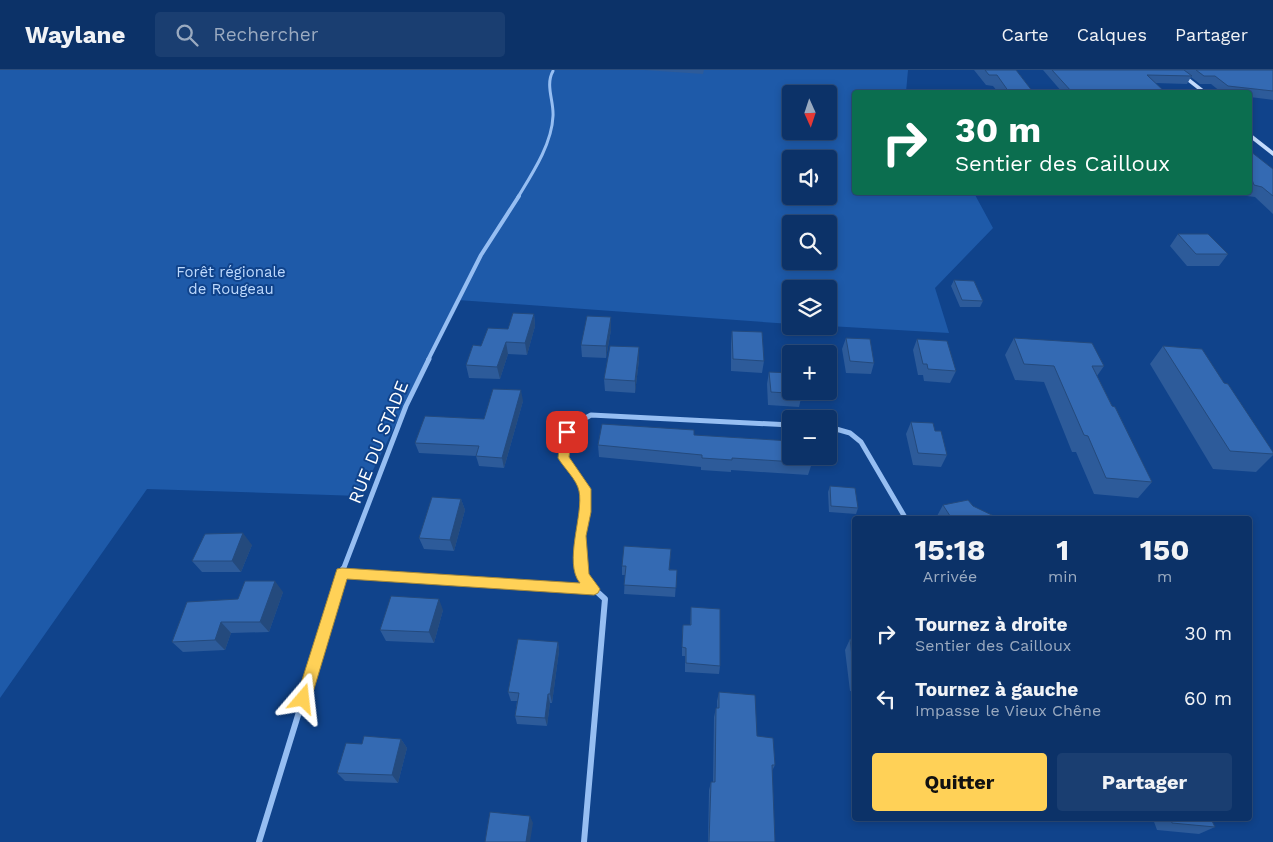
<!DOCTYPE html>
<html lang="fr">
<head>
<meta charset="utf-8">
<style>
	body { margin:0; font-family:"Work Sans",sans-serif; background:#1a3e71; color:#f1f3f6; height:100vh; display:flex; flex-direction:column; font-size:19px; white-space:nowrap }
	* { box-sizing:border-box; margin:0 }
	p { font-size:16px; color:#9aaac0 }
	.icon { flex:none; width:28px; height:28px; fill:none; stroke:currentColor; stroke-width:2; stroke-linecap:round; stroke-linejoin:round }
	.map { position:relative; flex:1; overflow:hidden }
	.drawer { position:absolute; left:852px; top:446px; width:400px; height:305px; display:flex; flex-direction:column; background:#0c3268; border-radius:5px; box-shadow:0 2px 8px #0003,0 0 0 1px #2c4d7c }
	.drawer>* { flex:none }
	.guide { position:absolute; left:852px; top:20px; width:400px; height:105px; border-radius:5px; box-shadow:0 2px 8px #0003,0 0 0 1px #2c4d7c; background:#0b6e4f; color:#fff; overflow:hidden }
	.needle { width:32px; rotate:177deg }
	.buttons { position:absolute; left:782px; top:15px; display:grid; gap:10px }
	.buttons a { display:grid; place-items:center; width:55px; height:55px; border-radius:5px; background:#0c3268; box-shadow:0 2px 8px #0003,0 0 0 1px #2c4d7c; font-size:25px }
	.pin { position:absolute; display:grid; place-items:center; width:42px; height:42px; color:#fff; margin:-21px; border-radius:10px; box-shadow:0 2px 8px #0006 }
	.me { position:absolute; width:55px; margin:-28px; rotate:17deg; stroke-linejoin:round; filter:drop-shadow(0 0 4px #0008) }
	.turn { display:flex; align-items:center; gap:18px; height:105px; padding:0 20px; font-size:22px }
	.turn .icon { width:65px; height:65px; stroke-width:2.5 }
	.turn b { display:block; font-size:35px; line-height:42px }
	.eta { display:flex; justify-content:space-evenly; align-items:center; height:85px; text-align:center }
	.eta b { font-size:30px; font-weight:700; line-height:35px }
	.action { display:flex; gap:10px; margin-top:auto; padding:10px 20px }
	.action a { flex:1; height:58px; border-radius:5px; background:#ffd157; color:#111; font-size:20px; font-weight:700; line-height:58px; text-align:center }
	.action a+a { background:#1a3e71; color:#f1f3f6 }
	ul { padding:0; list-style:none }
	li { display:flex; align-items:center; gap:15px; height:65px; padding:0 20px }
	li div { flex:1 }
	li b { display:block; font-size:19px }
	li em { font-style:normal }
	header { display:flex; align-items:center; gap:30px; box-sizing:border-box; height:70px; padding:0 25px; background:#0c3268; border-bottom:1px solid #2c4d7c }
	header strong { font-size:24px }
	nav { display:flex; gap:28px; margin-inline-start:auto; font-size:18px }
	.search { width:350px; height:45px; background:#1a3e71; display:flex; align-items:center; gap:12px; box-sizing:border-box; padding:0 18px; border-radius:5px; color:#9aaac0; font-size:19px }
	.map>svg:first-child { display:block }
</style>
</head>
<body>
<header>
<strong>Waylane</strong>
<div class="search"><svg class="icon" aria-label="search" viewBox="0 0 24 24"><circle cx="10" cy="10" r="6"/><path d="M15 15l6 6"/></svg>Rechercher</div>
<nav><a>Carte</a><a>Calques</a><a>Partager</a></nav>
</header>
<div class="map">
<svg width="1273" height="772" viewBox="0 0 1273 772">
	<rect width="100%" height="100%" fill="#10438b"/>
	<!-- green -->
	<path fill="#1e5aa9" fill-rule="evenodd" d="M0 0H908L906 22H855V122L974 123 993 158 935 218 949 263 829 256V219H791V254L458 230 360 426 147 419 0 628ZM791 24H829V61H791ZM791 89H829V126H791ZM791 154H829V191H791Z"/>
	<g fill="none" stroke-linecap="round" stroke-linejoin="round">
		<!-- street-far3 -->
		<path stroke="#96bef2" stroke-width="3" d="M518 127C532 104 552 74 553 46 554 31 545 15 553 1"/>
		<!-- street-far2 -->
		<path stroke="#96bef2" stroke-width="4" d="M428 290 481 185 519 126"/>
		<!-- street-far1 -->
		<path stroke="#96bef2" stroke-width="5" d="M829 357 850 363 861 372 906 449
			M343 500 406 336 429 289
			M582 500 580 466 585 442V419L564 388V372L571 356 591 345 791 355"/>
		<!-- street -->
		<path stroke="#96bef2" stroke-width="6" d="M582 499V506L594 519
			M342 503 594 519 605 529 584 772
			M259 772 343 499"/>
		<!-- secondary -->
		<path fill="#c5dcfc" fill-rule="evenodd" d="M1173 0H1179L1207 22H1201Z
			M1250 63 1273 81V86L1250 68Z"/>
	</g>
	<!-- wall -->
	<path fill="#2d5b9a" d="M644 0H704L703 4Z
		M974 0H1016L1033 22H998L993 16 986 15Z
		M1043 0H1273V30L1250 27V22H1221L1211 14H1200L1191 7 1187 14 1155 13 1165 22H1062Z
		M1250 81 1273 99V144L1255 127 1247 126 1245 122H1250Z
		M1178 164 1228 184 1219 196H1187L1170 176Z
		M954 210 983 231 980 237H960L951 216Z
		M534 244 535 256 527 285 508 284 500 309 469 308 466 295 481 276 508 259Z
		M611 260 606 288 582 287 581 275Z
		M732 261 764 291 762 303 731 301V273Z
		M846 268 874 293 871 304 846 303 842 279Z
		M1014 268 1104 296 1097 306 1112 336 1152 412 1138 428 1094 424 1076 382H1072L1044 312 1015 310 1005 285Z
		M917 269 956 301 950 313 924 311 923 305H918L913 280Z
		M1163 276 1224 313 1273 382V385L1256 402 1213 399 1150 294Z
		M639 290 635 323 605 321 604 309Z
		M769 302 802 324 799 337 768 335 767 314Z
		M523 331 504 398 479 396 476 386 419 383 415 373 484 349Z
		M911 352 935 361 947 385 941 397 913 395 906 364Z
		M694 365 812 393 808 405 731 400V402L701 400V397L599 387 598 375Z
		M830 416 858 438 856 444 829 442 828 422Z
		M461 429 465 440 454 481 424 479 419 468Z
		M943 435 996 447 1002 449H938L937 446Z
		M252 475 241 502H202L192 491Z
		M622 496 677 500 675 527 624 524 625 505H622Z
		M283 522 269 562 231 563 225 580 183 582 172 572 238 529Z
		M691 537 720 596 719 604 685 602V586H682V564L683 555H690Z
		M443 540 434 573 386 571 380 560Z
		M850 569 855 570V622L850 621 845 580Z
		M558 572 559 581 552 633H550L547 656 517 654 515 646 517 631H511L508 622Z
		M719 622 757 666 775 695 772 701 775 772H708L709 720 711 712H713L714 647 716 638H717V631Z
		M401 669 407 678 398 713 345 711 337 703 362 674Z
		M1153 749H1211L1215 757 1199 764 1157 760Z"/>
	<!-- shaded-wall -->
	<path fill="#244a7d" d="M534 244 535 256 527 285 525 273Z
		M611 247V260L606 288V276Z
		M506 272 508 284 500 309 497 297Z
		M639 277V290L635 323V311Z
		M521 320 523 331 504 398 502 388Z
		M461 429 465 440 454 481 450 470Z
		M243 463 252 475 241 502 232 491Z
		M275 511 283 522 269 562 260 552Z
		M439 529 443 540 434 573 429 562Z
		M221 552 231 563 225 580 215 570Z
		M558 572 559 581 552 633 550 624Z
		M548 624 550 633 547 656 545 648Z
		M401 669 407 678 398 713 392 705Z
		M530 746 533 753 530 772H526Z"/>
	<!-- building -->
	<path fill="#346ab3" stroke="#244a7d" d="M985 0H1016L1033 22H1009L997 5H989Z
		M1052 0H1184L1192 6 1147 5 1165 22H1072Z
		M1196 0H1273V21L1228 16 1215 6H1204Z
		M1250 81 1273 99V126L1262 117 1254 115 1250 104Z
		M1178 164H1208L1228 184H1196Z
		M954 210 974 211 983 231 962 230Z
		M513 243 534 244 525 273 506 272 497 297 466 295 473 275 481 276 488 258 508 259Z
		M587 246 611 247 606 276 581 275Z
		M732 261 762 262 764 291 733 289Z
		M846 268 870 269 874 293 850 291Z
		M1014 268 1092 273 1104 296H1092L1112 336 1115 337 1152 412 1106 408 1088 366 1084 365 1054 296 1024 294Z
		M917 269 947 271 956 301 928 299 927 294H923Z
		M610 276 639 277 635 311 604 309Z
		M1163 276 1202 279 1224 313 1228 314 1273 382V384L1230 381Z
		M769 302 791 303V321H801L802 324 771 322Z
		M493 319 521 320 502 388 476 386 479 376 415 373 425 346 484 349Z
		M911 352 933 353 935 361H941L947 385 918 383Z
		M602 354 694 360V365L791 371V386H811L812 393 732 388V390L702 388V385L598 375Z
		M830 416 855 418 858 438 831 436Z
		M432 427 461 429 450 470 419 468Z
		M968 430 973 436 996 447H1002V449H952L943 435Z
		M243 463 232 491H192L205 464Z
		M624 476 671 479 669 500H677L676 518 624 515 626 496H622Z
		M245 511H275L260 552H221L215 570 172 572 187 532 238 529Z
		M391 526 439 529 429 562 380 560Z
		M691 537 720 539V596L686 593V578L682 577 683 555H691Z
		M518 569 558 572 550 624H548L545 648 515 646 519 623 508 622Z
		M850 569 855 570V612Z
		M719 622 755 625 757 666 773 668 775 695H772L775 772H709L711 712H715L716 638H719Z
		M364 666 401 669 392 705 337 703 346 673 362 674Z
		M490 742 530 746 526 772H485Z
		M1171 749H1211L1215 757 1172 753Z"/>
	<!-- route -->
	<path fill="#ffd157" stroke="#a68839" d="M567 357 572 362 569 387 591 419V442L586 466 589 504 600 519 598 523 594 525 347 509 311 629 308 634 303 636 298 634 296 629 337 499 342 498 580 513C563 493 584 444 579 421 577 410 564 398 558 388L561 362Z"/>
	<g text-anchor="middle" dominant-baseline="central" stroke-width="4" stroke-linejoin="round" paint-order="stroke">
		<!-- far-park labels -->
		<g font-size="15" fill="#bdd9fd" stroke="#10438b">
			<text x="231" y="202">Forêt régionale<tspan x="231" dy="17">de Rougeau</tspan></text>
		</g>
		<!-- street labels -->
		<g font-size="18" fill="#fff" stroke="#10438b">
			<text transform="translate(378 372) rotate(-68)">RUE DU STADE</text>
		</g>
	</g>
</svg>
<div class="buttons">
<a><svg class="needle" viewBox="-14 -14 28 28"><path d="M0-13l5 13h-10z" fill="#e53935"/><path d="M0 13l5-13h-10z" fill="#9aaac0"/></svg></a>
<a><svg class="icon" aria-label="sound" viewBox="0 0 24 24"><path d="M4 9h4l5-4v14l-5-4H4zM17 9q2 3 0 6"/></svg></a>
<a><svg class="icon" aria-label="search" viewBox="0 0 24 24"><circle cx="10" cy="10" r="6"/><path d="M15 15l6 6"/></svg></a>
<a><svg class="icon" aria-label="layers" viewBox="0 0 24 24"><path d="M12 4l9 5-9 5-9-5zM3 14l9 5 9-5"/></svg></a>
<a>+</a>
<a>−</a>
</div>
<div class="pin" style="left:567px;top:362px;background:#d93025"><svg class="icon" aria-label="arrive" viewBox="0 0 24 24"><path d="M6 21V4h12l-3 4 3 4H6"/></svg></div>
<svg class="me" style="left:303px;top:629px" viewBox="-20 -20 40 40"><path d="M0-17L14 15 0 8-14 15z" fill="#ffd157" stroke="#fff" stroke-width="4"/></svg>
<div class="guide">
<div class="turn"><svg class="icon" aria-label="right" viewBox="0 0 24 24"><path d="M7 20v-9h11M14 6l5 5-5 5"/></svg><div><b>30 m</b>Sentier des Cailloux</div></div>
</div>
<section class="drawer">
<div class="eta">
<div><b>15:18</b><p>Arrivée</p></div>
<div><b>1</b><p>min</p></div>
<div><b>150</b><p>m</p></div>
</div>
<ul>
<li><svg class="icon" aria-label="right" viewBox="0 0 24 24"><path d="M7 20v-9h11M14 6l5 5-5 5"/></svg><div><b>Tournez à droite</b><p>Sentier des Cailloux</p></div><em>30 m</em></li>
<li><svg class="icon" aria-label="left" viewBox="0 0 24 24"><path d="M17 20v-9H6M10 6l-5 5 5 5"/></svg><div><b>Tournez à gauche</b><p>Impasse le Vieux Chêne</p></div><em>60 m</em></li>
</ul>
<div class="action"><a>Quitter</a><a>Partager</a></div>
</section>
</div>
</body>
</html>
